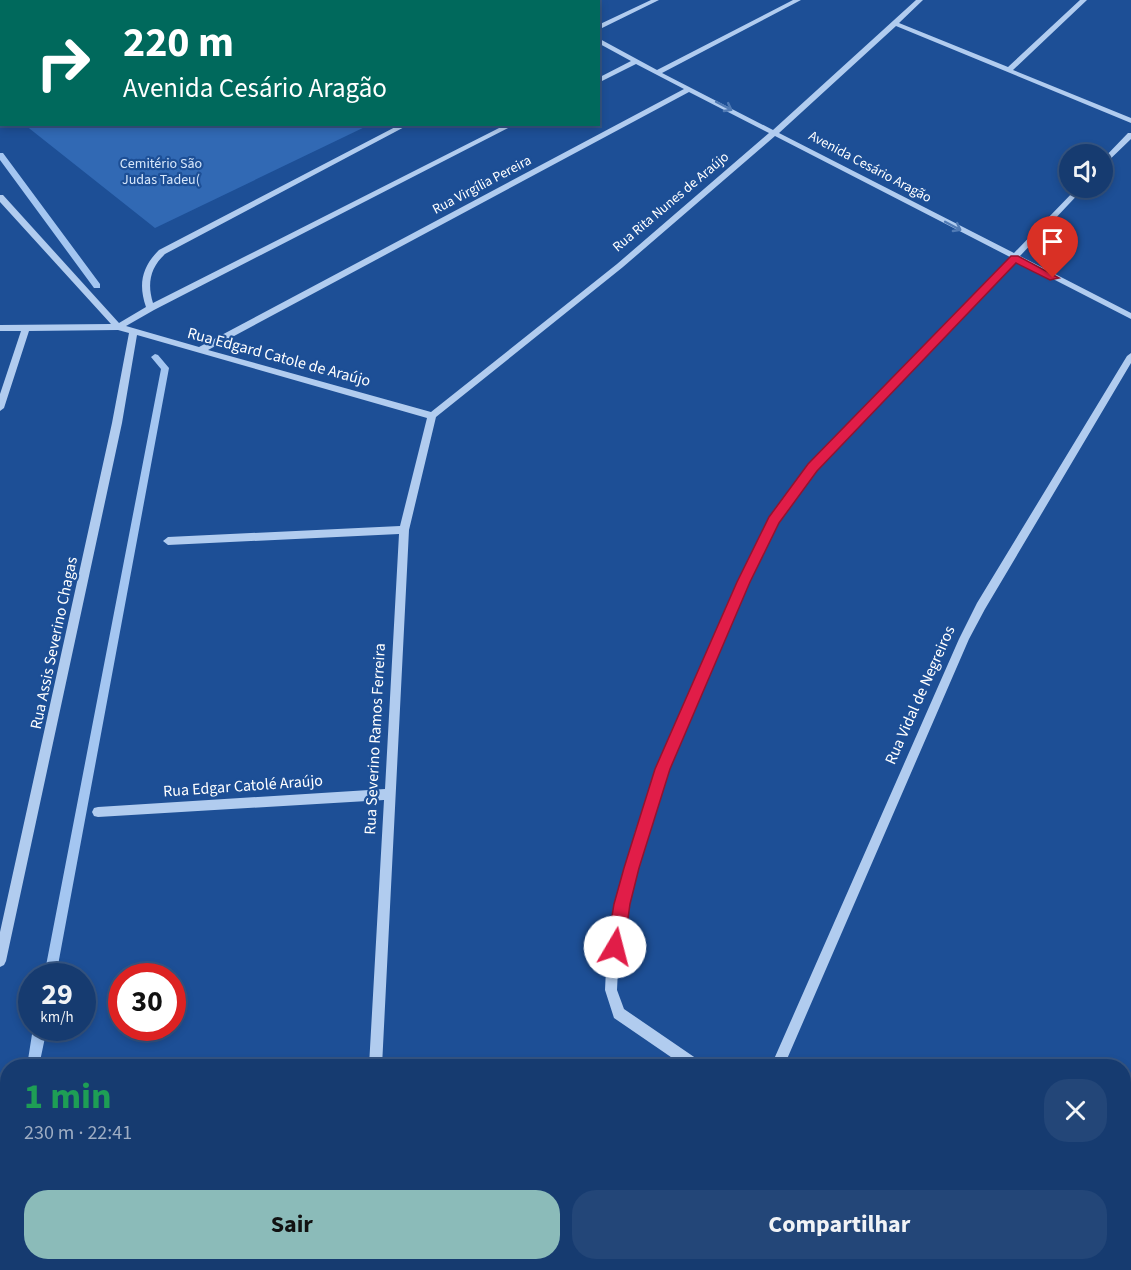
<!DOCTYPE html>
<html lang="pt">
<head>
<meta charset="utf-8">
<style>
	body { margin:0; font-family:"Source Sans 3",sans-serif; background:#234678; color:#f1f3f6; height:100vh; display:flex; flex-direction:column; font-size:22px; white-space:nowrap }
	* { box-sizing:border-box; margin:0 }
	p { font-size:20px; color:#9eadc3 }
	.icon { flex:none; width:33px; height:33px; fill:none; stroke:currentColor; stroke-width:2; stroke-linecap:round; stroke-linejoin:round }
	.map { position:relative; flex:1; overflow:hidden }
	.details { position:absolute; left:0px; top:1059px; width:1131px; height:212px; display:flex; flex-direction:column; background:#163b70; border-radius:24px 24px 0 0; box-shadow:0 3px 9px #0003,0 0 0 2px #355583 }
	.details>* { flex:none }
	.banner { position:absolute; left:0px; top:0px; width:600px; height:126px; box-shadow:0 3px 9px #0003,0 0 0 2px #355583; background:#00695c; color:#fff; overflow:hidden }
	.fabs { position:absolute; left:1059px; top:144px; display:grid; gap:12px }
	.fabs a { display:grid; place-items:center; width:54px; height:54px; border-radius:50%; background:#163b70; box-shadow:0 3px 9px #0003,0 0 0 2px #355583; font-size:30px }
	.speed { position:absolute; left:18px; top:963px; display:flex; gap:12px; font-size:30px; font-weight:700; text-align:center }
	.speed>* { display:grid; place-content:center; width:78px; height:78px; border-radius:50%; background:#163b70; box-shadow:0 3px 9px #0003,0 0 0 2px #355583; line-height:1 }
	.speed small { font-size:15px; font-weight:400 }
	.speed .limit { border:9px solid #d22; background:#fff; color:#111 }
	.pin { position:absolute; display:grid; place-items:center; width:51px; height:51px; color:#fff; margin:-62px -26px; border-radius:50% 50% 50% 0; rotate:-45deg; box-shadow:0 0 6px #0007 }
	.pin .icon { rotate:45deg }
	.me { position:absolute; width:66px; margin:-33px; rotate:8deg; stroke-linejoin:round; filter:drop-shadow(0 0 4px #0008) }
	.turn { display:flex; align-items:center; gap:21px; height:126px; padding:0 24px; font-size:27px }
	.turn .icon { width:78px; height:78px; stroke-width:2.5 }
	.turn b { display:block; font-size:42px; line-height:51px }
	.round { display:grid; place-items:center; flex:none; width:63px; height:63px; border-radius:24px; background:#234678 }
	.summary { display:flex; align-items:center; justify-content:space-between; height:102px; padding:0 24px }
	h1 { font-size:36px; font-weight:700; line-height:45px; color:#1e9e55 }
	.button { display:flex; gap:12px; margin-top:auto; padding:12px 24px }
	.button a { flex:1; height:69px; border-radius:24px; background:#8bbbb9; color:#111; font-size:24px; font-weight:700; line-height:69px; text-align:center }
	.button a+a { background:#234678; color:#f1f3f6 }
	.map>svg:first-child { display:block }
</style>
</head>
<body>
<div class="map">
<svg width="1131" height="1270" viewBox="0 0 1131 1270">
	<rect width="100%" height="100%" fill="#1d4f96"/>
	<!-- green -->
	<path fill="#3169b4" d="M55 0H491L494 1H50Z
		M25 125H369L155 228Z"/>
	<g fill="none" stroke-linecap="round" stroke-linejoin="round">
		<!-- stream -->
		<path fill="#a4c6f1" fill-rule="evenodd" d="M0 153H3L100 284V288H94L0 160Z
			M155 354 158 355 169 368 56 976H44L161 369 151 357Z
			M33 1028H47L39 1066H27Z
			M8 1186V1220L5 1226 0 1228V1196L3 1188Z"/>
		<!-- path -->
		<path stroke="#b1ccef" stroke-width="4.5" stroke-dasharray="4 5" stroke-linecap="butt" d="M0 1111 8 1112"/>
		<!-- minor -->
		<path fill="#b1ccef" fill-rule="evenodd" d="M34 0H43L32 2Z
			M519 0H526L528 2H520Z
			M651 0H659L598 30V25Z
			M793 0H801L662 73 773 130 916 0H923L899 23 1008 67 1080 0H1087L1013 70 1131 118V123L896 26 779 133 1014 253 1077 188H1084L1020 256 1131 313V319L1016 260 815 470 778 523 749 582 669 769 647 832 628 905 618 969 617 990 624 1009 700 1061 701 1066H684L614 1018 605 990 606 969 616 905 635 832 657 769 739 582 771 518 809 466 1010 257 775 136 623 267 436 417 409 530 382 1066H369L384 800 98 817 94 816 92 812 94 808 98 807 385 789 399 534 168 545 163 541 168 537 400 526 427 418 137 335 122 423 6 961 4 965 0 967V932L112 423 129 333 118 330 29 331 4 408 0 411V394L21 331H0V325L111 324 0 202V195H3L119 323 146 307C138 284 142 267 159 250L401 124H410L165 254C150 268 147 284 153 303L507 124H516L154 310 126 326 199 347 684 89 636 64 598 83V78L631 61 598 43V38L657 70ZM689 92 769 133 617 264 431 412 208 350Z
			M0 10H2V14H0Z
			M1128 133H1131V139L1102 167V160Z
			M1131 353V363L985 609 969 639 784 1066H771L959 639 977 603 1127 356Z
			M1131 1119V1159L1129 1164 1124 1166V1129L1126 1121Z
			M370 1263H384V1270H370Z
			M682 1263H696L693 1270H679Z
			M1030 1263C1040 1263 1053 1259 1057 1270 1047 1270 1034 1270 1030 1263Z
			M1093 1263H1107L1105 1270H1091Z"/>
	</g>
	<!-- one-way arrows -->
	<defs><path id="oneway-shaft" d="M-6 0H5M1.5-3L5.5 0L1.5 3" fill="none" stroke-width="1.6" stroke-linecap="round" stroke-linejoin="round" transform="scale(1.5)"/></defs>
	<g stroke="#517bb5">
		<use href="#oneway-shaft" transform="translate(724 106) rotate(28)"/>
		<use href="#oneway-shaft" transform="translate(953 226) rotate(28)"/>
	</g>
	<!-- route -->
	<path fill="#e11d48" stroke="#92132f" stroke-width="1.5" d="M1011 256H1018L1059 278 1050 280 1016 263 817 471 779 523 750 582 670 769 639 868 630 904 624 947 621 953 615 955 610 953 607 947 614 904 624 868 655 769 737 582 769 517 808 464Z"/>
	<g text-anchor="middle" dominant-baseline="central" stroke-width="4.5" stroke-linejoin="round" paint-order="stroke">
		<!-- far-park labels -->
		<g font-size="14" fill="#d7e7fb" stroke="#1d4f96">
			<text x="161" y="164">Cemitério São<tspan x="161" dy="16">Judas Tadeu(</tspan></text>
		</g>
		<!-- far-street labels -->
		<g font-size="14" fill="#fff" stroke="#1d4f96">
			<text transform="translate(870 167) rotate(28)">Avenida Cesário Aragão</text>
			<text transform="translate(482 185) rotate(-28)">Rua Virgília Pereira</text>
			<text transform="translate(671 202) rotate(-40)">Rua Rita Nunes de Araújo</text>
		</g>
		<!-- street labels -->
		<g font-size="16" fill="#fff" stroke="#1d4f96">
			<text transform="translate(279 357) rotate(15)">Rua Edgard Catole de Araújo</text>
			<text transform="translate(54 643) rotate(-78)">Rua Assis Severino Chagas</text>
			<text transform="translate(920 695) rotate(-66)">Rua Vidal de Negreiros</text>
			<text transform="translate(375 739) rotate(-87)">Rua Severino Ramos Ferreira</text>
			<text transform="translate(243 786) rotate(-4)">Rua Edgar Catolé Araújo</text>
		</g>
	</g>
</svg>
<div class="fabs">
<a><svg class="icon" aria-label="sound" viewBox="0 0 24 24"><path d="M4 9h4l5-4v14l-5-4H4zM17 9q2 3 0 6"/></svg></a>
</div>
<div class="speed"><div>29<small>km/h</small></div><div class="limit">30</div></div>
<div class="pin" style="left:1053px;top:278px;background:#d93025"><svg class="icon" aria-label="arrive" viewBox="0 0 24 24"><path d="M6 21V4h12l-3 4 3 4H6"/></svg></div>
<svg class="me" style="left:615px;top:947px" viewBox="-20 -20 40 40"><circle r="19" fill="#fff"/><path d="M0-13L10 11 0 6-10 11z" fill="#e11d48"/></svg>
<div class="banner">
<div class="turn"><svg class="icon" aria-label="right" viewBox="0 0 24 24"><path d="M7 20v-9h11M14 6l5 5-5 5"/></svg><div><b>220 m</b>Avenida Cesário Aragão</div></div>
</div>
<section class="details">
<div class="summary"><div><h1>1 min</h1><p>230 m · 22:41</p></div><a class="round"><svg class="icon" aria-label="close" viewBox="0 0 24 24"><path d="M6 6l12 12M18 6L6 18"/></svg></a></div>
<div class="button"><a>Sair</a><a>Compartilhar</a></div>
</section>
</div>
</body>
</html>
